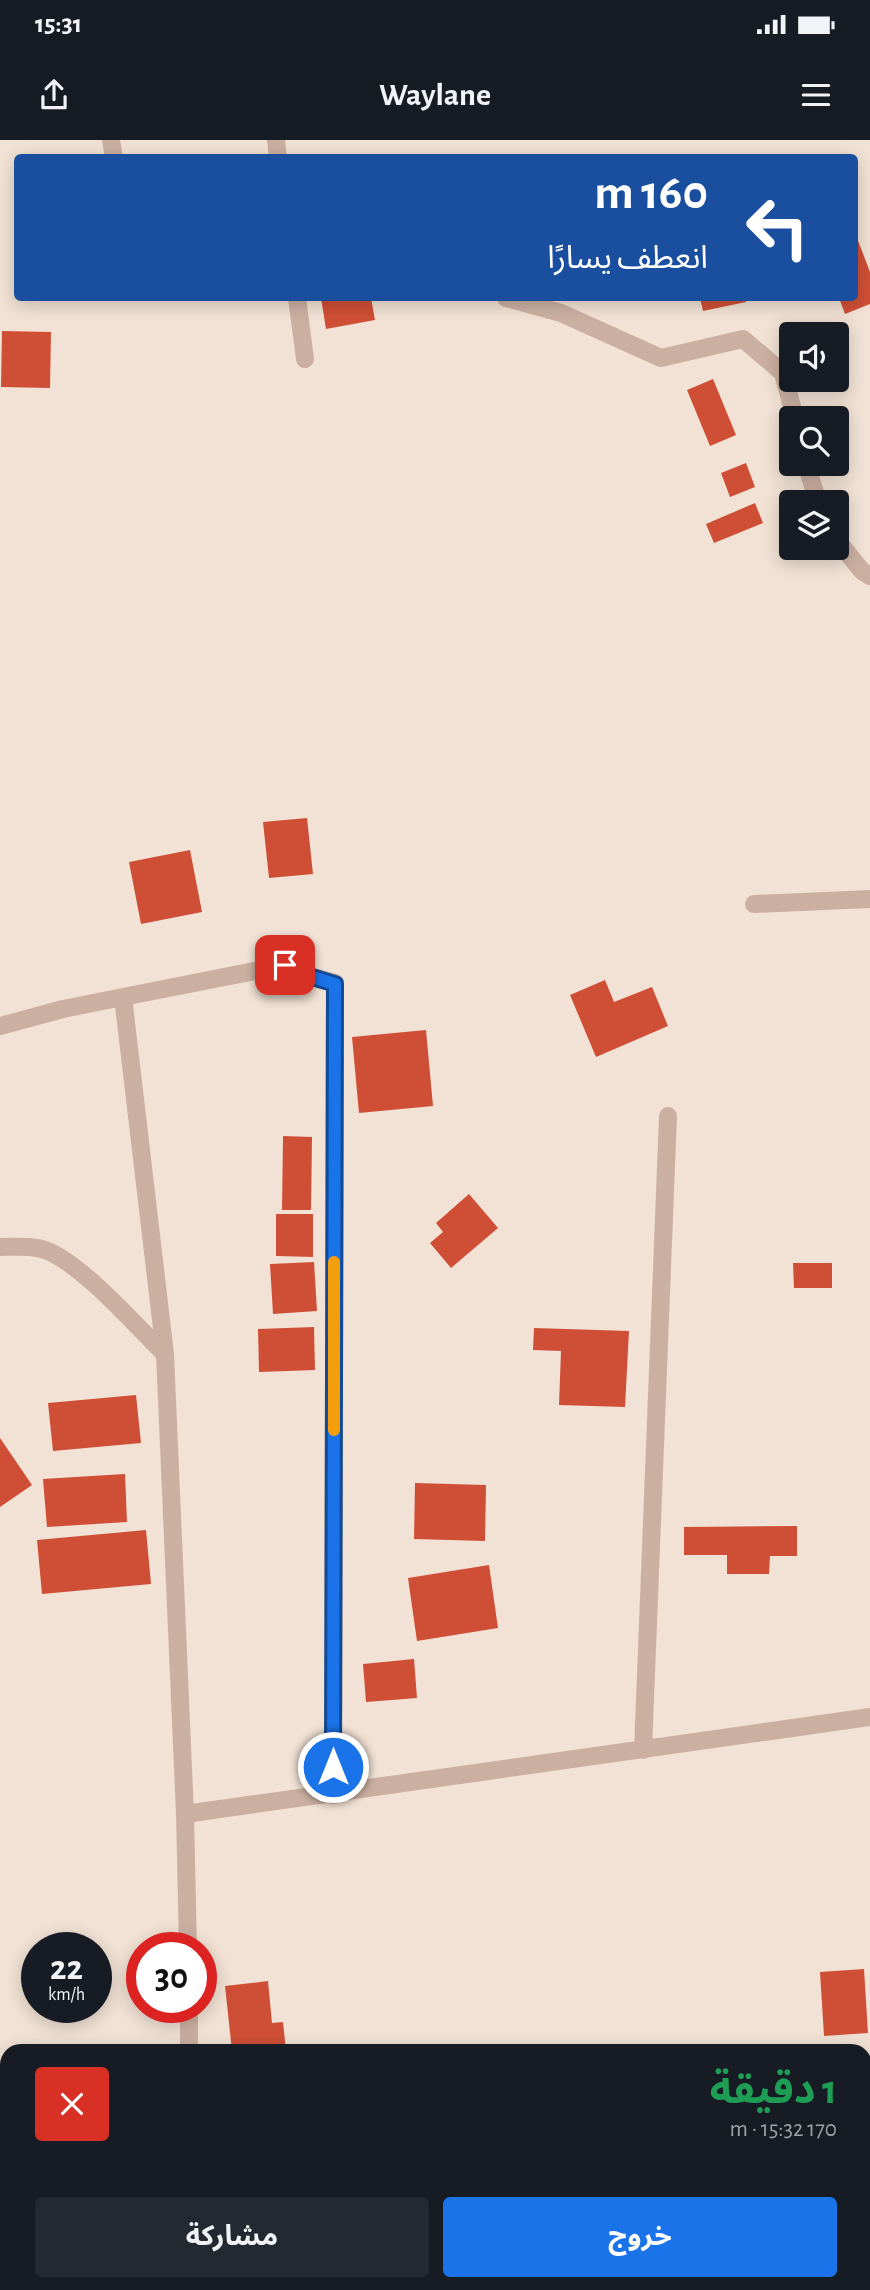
<!DOCTYPE html>
<html lang="ar">
<head>
<meta charset="utf-8">
<style>
	body { margin:0; font-family:"Alegreya Sans","Noto Sans Arabic",sans-serif; background:#242831; color:#f1f3f6; direction:rtl; height:100vh; display:flex; flex-direction:column; font-size:26px; white-space:nowrap }
	* { box-sizing:border-box; margin:0 }
	p { font-size:23px; color:#9ea1a6 }
	.icon { flex:none; width:38px; height:38px; fill:none; stroke:currentColor; stroke-width:2; stroke-linecap:round; stroke-linejoin:round }
	.map { position:relative; flex:1; overflow:hidden; direction:ltr }
	.drawer { position:absolute; left:0px; top:1904px; width:872px; height:247px; display:flex; flex-direction:column; background:#171b24; border-radius:21px 21px 0 0; box-shadow:0 4px 18px #0003; direction:rtl }
	.drawer>* { flex:none }
	.hud { position:absolute; left:14px; top:14px; width:844px; height:147px; border-radius:7px; box-shadow:0 4px 18px #0003; direction:rtl; background:#1a4fa0; color:#fff; overflow:hidden }
	.controls { position:absolute; left:779px; top:182px; display:grid; gap:14px }
	.controls a { display:grid; place-items:center; width:70px; height:70px; border-radius:7px; background:#171b24; box-shadow:0 4px 18px #0003; font-size:35px }
	.speed { position:absolute; left:21px; top:1792px; display:flex; gap:14px; font-size:35px; font-weight:700; text-align:center }
	.speed>* { display:grid; place-content:center; width:91px; height:91px; border-radius:50%; background:#171b24; box-shadow:0 4px 18px #0003; line-height:1 }
	.speed small { font-size:18px; font-weight:400 }
	.speed .limit { border:10px solid #d22; background:#fff; color:#111 }
	.pin { position:absolute; display:grid; place-items:center; width:60px; height:60px; color:#fff; margin:-30px; border-radius:14px; box-shadow:0 4px 10px #0006 }
	.me { position:absolute; width:77px; margin:-38px; rotate:0deg; stroke-linejoin:round; filter:drop-shadow(0 0 5px #0008) }
	.turn { display:flex; align-items:center; gap:24px; height:147px; padding:0 35px; font-size:32px }
	.turn .icon { width:91px; height:91px; stroke-width:2.5 }
	.turn b { display:block; font-size:49px; line-height:60px }
	.round { display:grid; place-items:center; flex:none; width:74px; height:74px; border-radius:7px; background:#242831 }
	.headline { display:flex; align-items:center; justify-content:space-between; height:119px; padding:0 35px }
	h1 { font-size:42px; font-weight:700; line-height:52px; color:#1e9e55 }
	.cta { display:flex; gap:14px; margin-top:auto; padding:14px 35px }
	.cta a { flex:1; height:80px; border-radius:7px; background:#1a73e8; color:#fff; font-size:28px; font-weight:700; line-height:80px; text-align:center }
	.cta a+a { background:#242831; color:#f1f3f6 }
	.status { display:flex; justify-content:space-between; align-items:center; height:49px; padding:0 35px; background:#171b24; direction:ltr }
	.status svg { height:19px; fill:currentColor }
	header { display:flex; justify-content:space-between; align-items:center; height:91px; padding:0 35px; background:#171b24; font-size:32px; font-weight:700 }
	.map>svg:first-child { display:block }
</style>
</head>
<body>
<div class="status"><b>15:31</b><svg viewBox="0 0 49 12"><path d="M0 12V9h3v3zM5 12V6h3v6zM10 12V3h3v9zM15 12V0h3v12zM26 1h20v11H26zM47 4h2v5h-2z"/></svg></div>
<header><svg class="icon" aria-label="menu" viewBox="0 0 24 24"><path d="M4 6h16M4 12h16M4 18h16"/></svg>Waylane<svg class="icon" aria-label="share" viewBox="0 0 24 24"><path d="M12 15V3M7 8l5-5 5 5M5 13v7h14v-7"/></svg></header>
<div class="map">
<svg width="870" height="2150" viewBox="0 0 870 2150">
	<rect width="100%" height="100%" fill="#f2e2d5"/>
	<!-- building -->
	<path fill="#cf4f36" d="M854 90 870 132V164L845 174 839 158H854Z
		M321 158H371L375 180 326 189Z
		M700 158H746V162L703 171Z
		M2 191 51 192 50 248 1 247Z
		M713 239 736 295 710 306 687 250Z
		M746 323 755 347 730 357 721 333Z
		M755 363 763 383 714 403 706 384Z
		M307 678 313 734 269 738 263 682Z
		M190 710 202 772 141 784 129 722Z
		M605 840 614 862 652 847 668 886 596 917 570 855Z
		M426 890 433 966 359 973 352 897Z
		M283 996 312 997 311 1070H282Z
		M469 1054 498 1088 451 1128 430 1103 443 1092 436 1083Z
		M276 1074H313V1117L276 1116Z
		M314 1122 317 1171 273 1174 270 1124Z
		M793 1123H832V1148H794Z
		M314 1187 315 1230 259 1232 258 1189Z
		M534 1188 629 1191 625 1267 559 1265 561 1211 533 1210Z
		M136 1255 141 1303 53 1311 48 1263Z
		M0 1298 32 1345 0 1367Z
		M125 1334 127 1382 47 1387 43 1339Z
		M415 1343 486 1345 485 1401 414 1399Z
		M797 1386V1416H770L769 1434H727V1415H684V1387Z
		M146 1390 151 1444 42 1454 37 1400Z
		M489 1425 498 1488 417 1501 408 1438Z
		M414 1519 417 1558 366 1562 363 1524Z
		M864 1829 868 1893 824 1896 820 1832Z
		M268 1841 272 1883 283 1882 286 1911H232L225 1846Z
		M870 1930V1983L864 1984V1931Z"/>
	<g fill="none" stroke-linecap="round" stroke-linejoin="round">
		<!-- lane -->
		<path stroke="#cbb0a1" stroke-width="18" d="M185 1674 188 1808
			M189 1867V1911
			M864 2069 870 2068
			M355 2150 394 2144"/>
		<!-- street -->
		<path stroke="#cbb0a1" stroke-width="18" d="M111 0 114 18
			M276 0 278 18
			M297 158 305 219
			M506 158 561 173 661 218 743 199 783 233 795 278
			M806 324 818 362
			M836 399 862 431 870 436
			M754 764 870 759
			M123 857 285 825 299 833 335 843 333 1655
			M0 886 63 869 123 857 165 1214 185 1674 870 1577
			M0 1107C16 1107 33 1105 48 1111 86 1128 134 1184 165 1214
			M643 1610 668 976"/>
	</g>
	<g fill="none" stroke-linecap="round" stroke-linejoin="round">
		<defs>
			<path id="route" d="M285 825 299 833 335 844 333 1627"/>
		</defs>
		<!-- route casing -->
		<use href="#route" stroke="#114b97" stroke-width="18"/>
		<!-- route -->
		<use href="#route" stroke="#1a73e8" stroke-width="12"/>
		<!-- slow -->
		<path stroke="#f59e0b" stroke-width="12" d="M334 1290V1122"/>
	</g>
</svg>
<div class="controls">
<a><svg class="icon" aria-label="sound" viewBox="0 0 24 24"><path d="M4 9h4l5-4v14l-5-4H4zM17 9q2 3 0 6"/></svg></a>
<a><svg class="icon" aria-label="search" viewBox="0 0 24 24"><circle cx="10" cy="10" r="6"/><path d="M15 15l6 6"/></svg></a>
<a><svg class="icon" aria-label="layers" viewBox="0 0 24 24"><path d="M12 4l9 5-9 5-9-5zM3 14l9 5 9-5"/></svg></a>
</div>
<div class="speed"><div>22<small>km/h</small></div><div class="limit">30</div></div>
<div class="pin" style="left:285px;top:825px;background:#d93025"><svg class="icon" aria-label="arrive" viewBox="0 0 24 24"><path d="M6 21V4h12l-3 4 3 4H6"/></svg></div>
<svg class="me" style="left:333px;top:1627px" viewBox="-20 -20 40 40"><circle r="17" fill="#1a73e8" stroke="#fff" stroke-width="3"/><path d="M0-11L8 9 0 5-8 9z" fill="#fff"/></svg>
<div class="hud">
<div class="turn"><svg class="icon" aria-label="left" viewBox="0 0 24 24"><path d="M17 20v-9H6M10 6l-5 5 5 5"/></svg><div><b>160 m</b>انعطف يسارًا</div></div>
</div>
<section class="drawer">
<div class="headline"><div><h1>1 دقيقة</h1><p>170 m · 15:32</p></div><a class="round" style="background:#d93025;color:#fff"><svg class="icon" aria-label="close" viewBox="0 0 24 24"><path d="M6 6l12 12M18 6L6 18"/></svg></a></div>
<div class="cta"><a>خروج</a><a>مشاركة</a></div>
</section>
</div>
</body>
</html>
